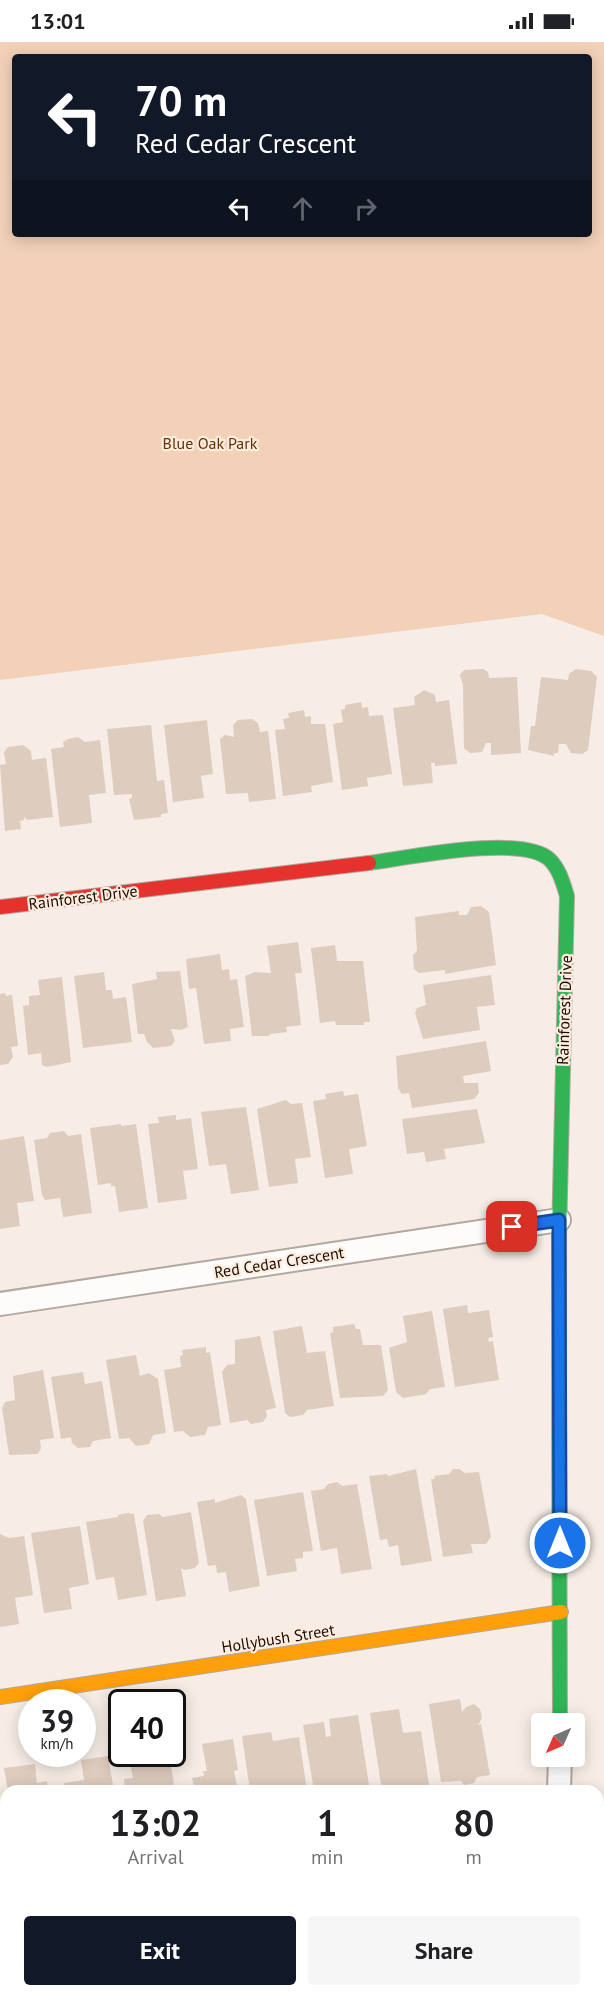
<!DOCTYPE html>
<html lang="en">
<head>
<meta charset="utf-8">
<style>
	body { margin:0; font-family:"PT Sans",sans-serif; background:#f6f6f6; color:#202124; height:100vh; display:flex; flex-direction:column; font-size:22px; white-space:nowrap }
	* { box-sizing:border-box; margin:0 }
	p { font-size:20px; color:#757577 }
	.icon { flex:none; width:33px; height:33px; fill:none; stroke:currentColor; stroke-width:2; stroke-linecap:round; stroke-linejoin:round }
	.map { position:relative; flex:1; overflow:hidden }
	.drawer { position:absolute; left:0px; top:1743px; width:604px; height:212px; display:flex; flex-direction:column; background:#fff; border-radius:18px 18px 0 0; box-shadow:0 3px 15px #0003 }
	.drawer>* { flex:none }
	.banner { position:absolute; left:12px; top:12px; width:580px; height:183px; border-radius:6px; box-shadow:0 3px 15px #0003; background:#111827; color:#fff; overflow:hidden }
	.needle { width:39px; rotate:225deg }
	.fabs { position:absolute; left:531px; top:1671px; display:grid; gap:12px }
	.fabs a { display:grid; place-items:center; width:54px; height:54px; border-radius:6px; background:#fff; box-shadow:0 3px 15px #0003; font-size:30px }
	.speed { position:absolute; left:18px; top:1647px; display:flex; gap:12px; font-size:30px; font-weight:700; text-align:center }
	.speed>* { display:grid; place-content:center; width:78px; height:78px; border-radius:50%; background:#fff; box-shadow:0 3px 15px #0003; line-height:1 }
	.speed small { font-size:15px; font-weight:400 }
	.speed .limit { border:3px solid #111; border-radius:9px; background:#fff; color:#111 }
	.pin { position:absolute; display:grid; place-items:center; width:51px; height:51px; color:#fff; margin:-26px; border-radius:12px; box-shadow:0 3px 9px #0006 }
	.me { position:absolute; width:66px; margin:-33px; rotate:0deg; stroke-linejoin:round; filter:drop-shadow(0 0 4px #0008) }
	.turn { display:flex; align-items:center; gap:21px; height:126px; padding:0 24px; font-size:27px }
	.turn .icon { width:78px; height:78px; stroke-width:2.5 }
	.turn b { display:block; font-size:42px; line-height:51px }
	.lanes { display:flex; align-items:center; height:57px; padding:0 24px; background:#0003; justify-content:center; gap:30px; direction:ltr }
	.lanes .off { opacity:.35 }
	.eta { display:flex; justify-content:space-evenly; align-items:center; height:102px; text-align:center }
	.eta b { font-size:36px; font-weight:800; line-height:42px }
	.cta { display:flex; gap:12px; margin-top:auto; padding:12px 24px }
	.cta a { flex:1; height:69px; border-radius:6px; background:#111827; color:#fff; font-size:24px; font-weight:800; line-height:69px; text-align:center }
	.cta a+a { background:#f6f6f6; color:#202124 }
	.status { display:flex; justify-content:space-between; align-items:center; height:42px; padding:0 30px; background:#fff; direction:ltr }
	.status svg { height:16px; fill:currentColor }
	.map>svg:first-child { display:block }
</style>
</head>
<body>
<div class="status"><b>13:01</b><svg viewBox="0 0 49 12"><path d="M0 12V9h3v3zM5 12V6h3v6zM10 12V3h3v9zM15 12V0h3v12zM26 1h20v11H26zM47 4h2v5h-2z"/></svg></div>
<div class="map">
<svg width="604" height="1954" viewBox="0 0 604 1954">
	<rect width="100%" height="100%" fill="#f7ede6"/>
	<!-- green -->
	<path fill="#f2d1b8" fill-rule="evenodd" d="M0 0H604V594L542 572 0 638ZM15 15H590V192H15Z"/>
	<!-- building -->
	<path fill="#deccbe" d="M483 627 488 630 489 636 517 635 521 711 491 713V701H486L482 710 470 711 464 706 463 643 460 633 464 628Z
		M576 627 591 629 597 635 588 708 582 712 571 711 566 702H559L558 711H554V714L528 708 531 684H535L541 635 568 638 569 632Z
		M424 648 435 653 436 660 449 658 457 722 435 724V721H431L433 741 403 744 393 666 415 663 414 655Z
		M361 660 362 666 368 665 369 674 383 673 392 732 367 736 368 744 342 748 333 682 343 680 341 668 345 667V663Z
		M304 668 305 675 311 674V682H325L333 740 311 744 312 750 283 754 275 688 285 687 283 677 289 676 288 671Z
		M252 677 258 681 260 690 268 689 276 757 249 760 248 751 226 752 220 697 225 693 234 695 233 683 238 678Z
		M207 678 213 732 201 734 204 756 173 760 164 683Z
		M151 683 157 739 164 738 168 771 161 772V775L134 778 129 757 132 756V752L114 753 107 687Z
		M78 695 85 700 100 698 106 751 89 753 92 781 60 785 51 707 64 705 63 700 68 697Z
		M23 703 31 709 32 718 46 716 53 775 27 778 24 775V778L20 779 21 787 5 789 0 723 6 722 4 710 8 705Z
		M481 864 489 870 496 923 445 932V928L419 931 414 927 413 913 417 909 415 875 459 869V873H467L471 865Z
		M298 900 302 931H295L301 983 286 985 287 990 270 992 269 994H252L245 934 255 930 271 931 267 904Z
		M335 903 337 919H363L370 980H364V983H336L335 979 320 981 311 906Z
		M220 912 222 928 229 927 230 938 237 937 244 985 230 987 231 999 204 1002 196 946 189 947 186 917Z
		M180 929 188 985 181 988 171 987 175 999 171 1004 153 1006 147 1000 144 992H138L132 942 157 937 156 930Z
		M104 930 106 948H112L113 957 126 955 132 1000 83 1006 74 934Z
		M491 933 495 963 477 965 480 988 423 997 415 971 417 966 426 963 423 943Z
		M62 935 71 1020 47 1025 42 1023 41 1011 28 1013 23 964 29 963V954L40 953 38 938Z
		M5 951 6 954 12 953 18 1004 11 1005 13 1015 8 1022 0 1023V952Z
		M486 999 491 1029 463 1034 464 1041H478L479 1051 474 1057 412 1066 409 1051 402 1052 398 1046 396 1014Z
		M343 1049 344 1054 358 1052 367 1104 349 1107 353 1132 325 1136 313 1059 326 1057 325 1052Z
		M286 1058 291 1062 302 1061 311 1115 295 1117 298 1141 269 1145 257 1067Z
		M246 1065 259 1148 231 1152 226 1122 209 1124 201 1070Z
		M477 1067 485 1101 444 1107 446 1117 426 1120 424 1110 407 1112 402 1077Z
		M176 1073V1078L191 1076 198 1127 183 1129 187 1157 158 1161 148 1082 159 1081 158 1075Z
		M121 1082V1084L136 1082 148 1166 119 1170 115 1144H111V1141L98 1143 90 1086Z
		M64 1089 68 1094 81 1092 92 1171 63 1175 60 1156 45 1158 42 1153 34 1098 47 1096 50 1091Z
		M24 1094 34 1159 17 1161 20 1184 0 1187V1098Z
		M467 1263 468 1271 489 1268 493 1295 488 1296 489 1300 493 1299 499 1338 455 1345 443 1267Z
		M432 1269 445 1345 430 1347 426 1352 403 1356 396 1350 389 1306 407 1300 403 1274Z
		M354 1282 356 1287H360L363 1303H381L388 1348 383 1354 340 1356 330 1291 333 1290V1285Z
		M302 1284 307 1311 325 1309 334 1364 307 1368 303 1373 290 1375 285 1371 273 1289Z
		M260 1294 276 1366 266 1368 267 1374 263 1380 251 1382 247 1378 230 1381 222 1330 227 1323 235 1322V1298Z
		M206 1305V1311L210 1310 221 1383 208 1385 205 1393 190 1395 183 1389 174 1390 164 1328 181 1325 180 1314 183 1313 182 1308Z
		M136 1313 140 1334 149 1331 158 1337 166 1391 153 1393 149 1402 136 1404 129 1396 119 1397 106 1318Z
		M43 1328 54 1396 40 1398 41 1406 38 1412 9 1413 2 1366 5 1360 15 1358 13 1334Z
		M83 1330 85 1342 102 1339 111 1396 93 1399 90 1405 78 1406 72 1401 71 1395 61 1397 51 1335Z
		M416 1427 432 1519 401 1524 398 1503 389 1505 387 1497 380 1498 369 1434 387 1432 388 1434Z
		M453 1427H459L465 1431 479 1430 491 1495 486 1502H471L473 1511 443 1515 431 1437H435L434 1434 449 1432Z
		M337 1440 342 1444 357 1442 372 1527 341 1532 337 1506 321 1509 311 1449 324 1447 328 1442Z
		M303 1450 313 1509 303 1510V1516L295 1517 297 1529 267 1534 254 1458Z
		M241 1453 246 1457 260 1544 229 1550 226 1530 217 1531 216 1523 208 1524 197 1460 215 1457V1461Z
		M191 1470 199 1521 195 1526 185 1528 181 1526 186 1554 156 1559 143 1479 147 1473 159 1472 163 1475Z
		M128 1471 134 1472 147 1553 118 1558 114 1535 96 1538 86 1480 118 1475V1473Z
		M80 1484 89 1542 69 1546 72 1567 44 1571 31 1491Z
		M0 1492 9 1496 24 1494 33 1553 15 1556 19 1582 0 1585Z
		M460 1657 462 1670 466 1665 474 1662 480 1667 482 1676 478 1683 481 1682 490 1733 477 1735 474 1741 464 1743 461 1739 441 1740 429 1662Z
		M399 1667 403 1691 421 1689 430 1749H382L370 1671Z
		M358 1673 370 1749H314L303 1683 324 1680 326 1695 331 1694 329 1677Z
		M271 1690 273 1699 299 1695 307 1749H250L242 1694Z
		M233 1697 238 1728 234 1729 238 1749H195L192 1736 204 1734 203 1729H207L202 1702Z
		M169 1712 175 1749H125L124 1737 133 1736 131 1725 140 1724 139 1716Z
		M108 1714 114 1749H65L64 1741 84 1738 81 1718Z
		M35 1722 37 1741 47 1739 48 1749H8L4 1726Z
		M0 1760 6 1789V1814H0Z
		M6 1891V1922H5L0 1892Z
		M21 1948H67L68 1954H22Z
		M105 1948H150L151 1954H106Z"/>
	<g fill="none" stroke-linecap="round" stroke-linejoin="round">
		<defs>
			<path id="street" d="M0 1262 559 1178
				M559 1749 560 1714
				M543 1954 548 1948"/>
			<path id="fast" d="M369 821C408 816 520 792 549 817 559 826 563 841 567 854L559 1195
				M559 1383 560 1682"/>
			<path id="slow" d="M0 1655 561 1570"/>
			<path id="jam" d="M0 865 369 821
				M559 1195V1383"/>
		</defs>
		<!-- street casing -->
		<use href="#street" stroke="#b1a8a0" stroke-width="26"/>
		<!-- fast casing -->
		<use href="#fast" stroke="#b1a8a0" stroke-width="16"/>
		<!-- slow casing -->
		<use href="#slow" stroke="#b1a8a0" stroke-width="16"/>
		<!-- jam casing -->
		<use href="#jam" stroke="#b1a8a0" stroke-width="16"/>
		<!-- street -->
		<use href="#street" stroke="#fefcfb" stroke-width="22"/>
		<!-- fast -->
		<use href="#fast" stroke="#30b455" stroke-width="14"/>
		<!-- slow -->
		<use href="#slow" stroke="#ff9f0a" stroke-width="14"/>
		<!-- jam -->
		<use href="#jam" stroke="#e5322d" stroke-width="14"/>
	</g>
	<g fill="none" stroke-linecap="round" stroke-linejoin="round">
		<defs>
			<path id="route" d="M512 1185 559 1178 560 1501"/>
		</defs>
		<!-- route casing -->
		<use href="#route" stroke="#114b97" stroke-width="15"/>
		<!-- route -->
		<use href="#route" stroke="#1a73e8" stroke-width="10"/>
	</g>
	<g text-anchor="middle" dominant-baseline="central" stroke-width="4.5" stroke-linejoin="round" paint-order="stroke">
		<!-- park labels -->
		<g font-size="16" fill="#613202" stroke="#ffecde">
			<text x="210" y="401">Blue Oak Park</text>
		</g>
		<!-- street labels -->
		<g font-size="16" fill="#170d06" stroke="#ffecde">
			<text transform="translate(83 855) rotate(-7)">Rainforest Drive</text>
			<text transform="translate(564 968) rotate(-88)">Rainforest Drive</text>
			<text transform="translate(279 1220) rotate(-9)">Red Cedar Crescent</text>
			<text transform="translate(278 1596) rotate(-9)">Hollybush Street</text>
		</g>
	</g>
</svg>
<div class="fabs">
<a><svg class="needle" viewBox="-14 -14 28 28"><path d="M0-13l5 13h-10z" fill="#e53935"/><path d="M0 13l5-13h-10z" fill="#757577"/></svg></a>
</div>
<div class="speed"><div>39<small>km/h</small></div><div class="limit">40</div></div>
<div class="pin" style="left:512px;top:1185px;background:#d93025"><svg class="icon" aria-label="arrive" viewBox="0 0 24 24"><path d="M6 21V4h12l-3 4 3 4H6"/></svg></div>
<svg class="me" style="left:560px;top:1501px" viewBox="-20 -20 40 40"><circle r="17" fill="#1a73e8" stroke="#fff" stroke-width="3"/><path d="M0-11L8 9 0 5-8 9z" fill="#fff"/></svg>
<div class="banner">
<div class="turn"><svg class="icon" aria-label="left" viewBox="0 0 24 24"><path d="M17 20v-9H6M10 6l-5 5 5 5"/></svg><div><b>70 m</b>Red Cedar Crescent</div></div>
<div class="lanes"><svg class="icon" aria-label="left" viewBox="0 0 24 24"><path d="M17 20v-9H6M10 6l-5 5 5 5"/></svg><svg class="icon off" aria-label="ahead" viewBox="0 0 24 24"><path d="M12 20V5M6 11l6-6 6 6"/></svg><svg class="icon off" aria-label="right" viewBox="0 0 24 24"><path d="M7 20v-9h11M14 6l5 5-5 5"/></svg></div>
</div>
<section class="drawer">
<div class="eta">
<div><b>13:02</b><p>Arrival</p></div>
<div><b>1</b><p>min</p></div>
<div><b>80</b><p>m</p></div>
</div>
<div class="cta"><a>Exit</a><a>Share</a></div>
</section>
</div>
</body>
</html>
